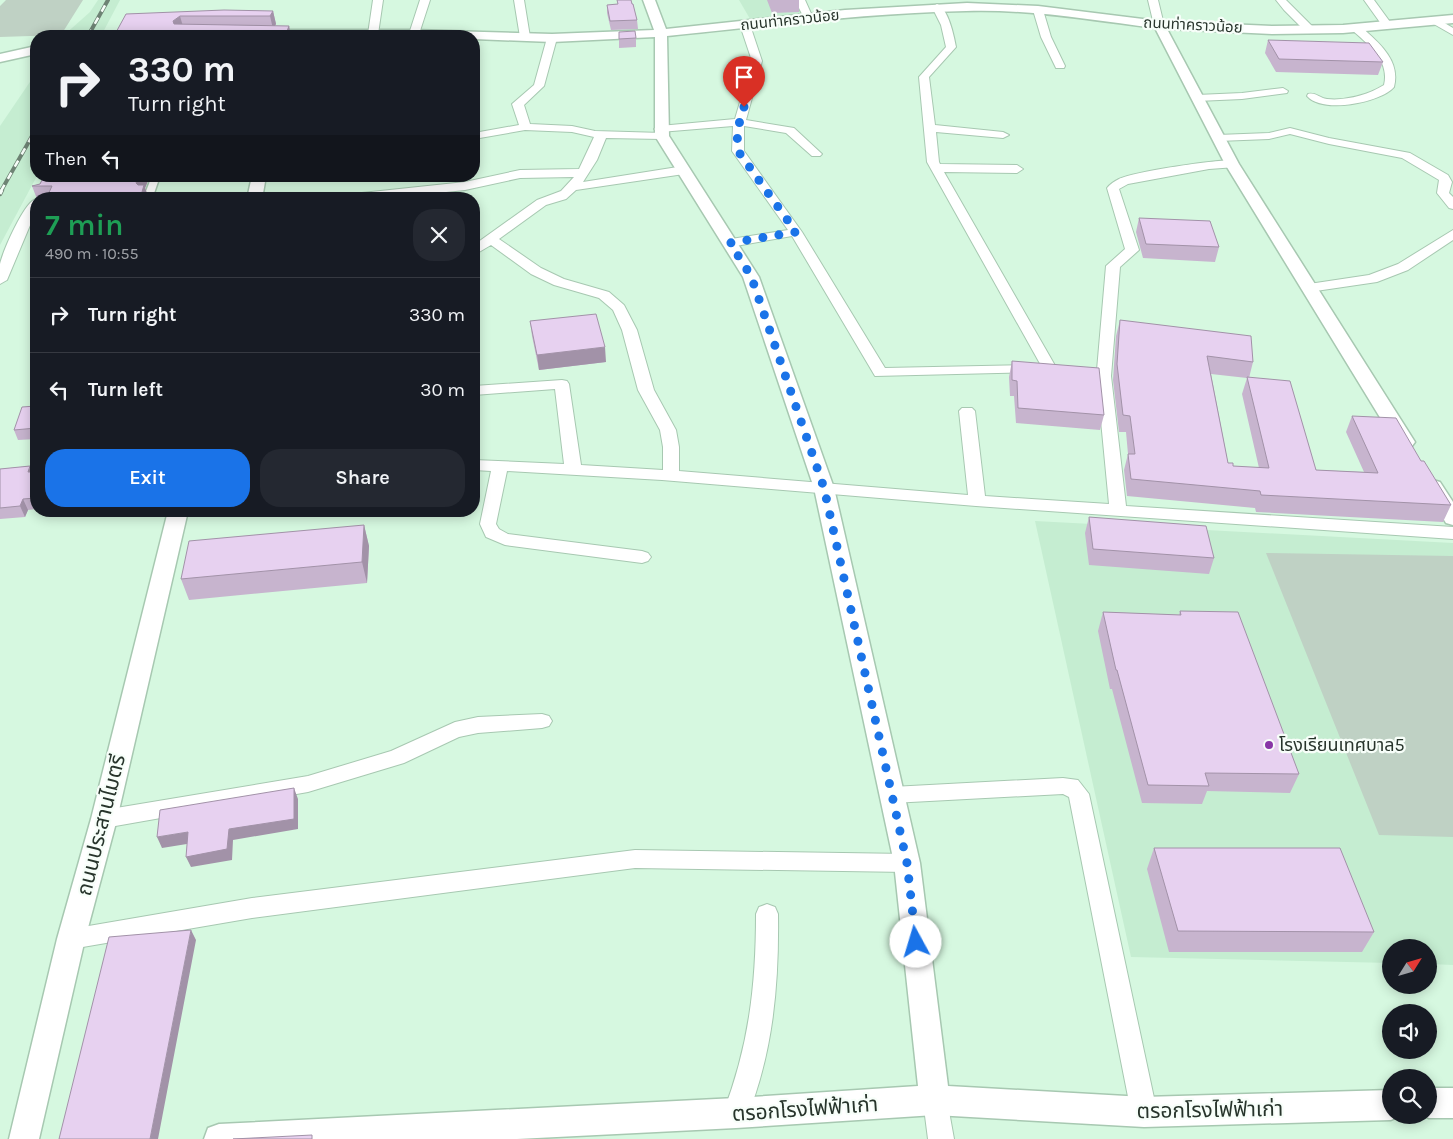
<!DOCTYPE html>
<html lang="en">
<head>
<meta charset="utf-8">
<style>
	body { margin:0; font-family:Karla,"Noto Sans Thai",sans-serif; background:#242831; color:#f1f3f6; height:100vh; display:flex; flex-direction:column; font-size:19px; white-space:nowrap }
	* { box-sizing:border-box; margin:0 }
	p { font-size:16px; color:#9ea1a6 }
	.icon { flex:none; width:28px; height:28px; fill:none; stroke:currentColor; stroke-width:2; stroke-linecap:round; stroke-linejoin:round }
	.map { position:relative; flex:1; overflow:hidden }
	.panel { position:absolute; left:30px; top:192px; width:450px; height:325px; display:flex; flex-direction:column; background:#171b24; border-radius:20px; box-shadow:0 2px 12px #0003 }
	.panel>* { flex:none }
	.guide { position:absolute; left:30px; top:30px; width:450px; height:152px; border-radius:20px; box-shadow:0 2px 12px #0003; background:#171b24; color:#f1f3f6; overflow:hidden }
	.needle { width:32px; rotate:53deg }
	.tools { position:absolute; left:1382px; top:939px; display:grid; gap:10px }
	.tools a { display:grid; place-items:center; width:55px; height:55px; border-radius:50%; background:#171b24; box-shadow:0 2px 12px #0003; font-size:25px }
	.pin { position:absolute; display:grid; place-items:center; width:42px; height:42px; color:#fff; margin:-51px -21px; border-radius:50% 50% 50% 0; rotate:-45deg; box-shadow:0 0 5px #0007 }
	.pin .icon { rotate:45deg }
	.me { position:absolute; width:55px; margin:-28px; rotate:354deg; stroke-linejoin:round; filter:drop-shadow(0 0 4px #0008) }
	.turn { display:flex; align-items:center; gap:18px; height:105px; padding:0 15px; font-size:22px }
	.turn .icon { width:65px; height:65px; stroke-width:2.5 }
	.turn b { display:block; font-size:35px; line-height:42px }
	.then { display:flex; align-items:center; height:48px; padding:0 15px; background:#0003; gap:10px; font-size:19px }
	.round { display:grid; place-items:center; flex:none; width:52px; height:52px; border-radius:20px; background:#242831 }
	.summary { display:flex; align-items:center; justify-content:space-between; height:85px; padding:0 15px }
	h1 { font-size:30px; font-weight:600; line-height:38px; color:#1e9e55 }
	.primary-button { display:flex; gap:10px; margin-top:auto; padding:10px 15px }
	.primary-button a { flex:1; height:58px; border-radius:20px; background:#1a73e8; color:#fff; font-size:20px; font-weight:600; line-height:58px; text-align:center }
	.primary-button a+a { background:#242831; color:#f1f3f6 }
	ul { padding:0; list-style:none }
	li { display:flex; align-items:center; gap:15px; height:75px; padding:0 15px; border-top:1px solid #363941 }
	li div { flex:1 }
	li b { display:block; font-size:19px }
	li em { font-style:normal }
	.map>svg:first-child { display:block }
</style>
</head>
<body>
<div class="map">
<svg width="1453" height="1139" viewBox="0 0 1453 1139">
	<rect width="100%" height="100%" fill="#d6f8e0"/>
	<!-- built -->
	<path fill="#c5edd1" d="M98 0H120L101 36H63L90 12Z
		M739 0H800L808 18 753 24Z
		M36 73 37 176 0 245V126Z
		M1035 521 1453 543V965L1429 964V948H1391V963L1131 957Z"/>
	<!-- green -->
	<path fill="#bfd1c4" d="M6 0H83L61 35 0 37V6Z
		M1266 553 1453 556V837L1379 835Z"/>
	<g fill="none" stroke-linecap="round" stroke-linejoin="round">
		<defs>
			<path id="pedestrian" d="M152 176H160L152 199H143Z"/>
			<path id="minor" d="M373 0H383L378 34 377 36H370L368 34Z
				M420 0H430L419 34 417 36H410L409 34Z
				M514 0H524L530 37 529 39H521L520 37Z
				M795 0H805L813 18 811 20H805Z
				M1148 0H1158L1164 25 1163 27 1159 28 1154 25Z
				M1276 0H1286L1313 27V31H1305L1284 10Z
				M1364 0H1374L1393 26 1392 28H1384Z
				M937 4C948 8 954 36 956 47L929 77 935 125 1003 132 1009 135 1003 138 936 132 939 162 940 164 1017 165 1023 169 1017 173 944 172 1057 369 1055 372H1045L1043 369 927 162 919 77 946 47 941 25 932 7Z
				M1038 7 1043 10 1051 37 1065 66 1064 68H1056L1041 37 1033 10Z
				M1436 18 1453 28V35L1432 23V19Z
				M745 22 750 25 762 61 746 120 794 128 822 154 820 156H812L786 133 744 126V151L802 232 885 368 1033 365 1038 366 1040 369 1038 372 875 376 792 236 730 247 725 246 724 243 725 240 788 230 732 151 733 126 660 132 654 129 660 126 735 119 752 61 740 25Z
				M1356 25 1360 26C1378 42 1401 60 1394 87 1380 103 1322 114 1307 96L1308 94C1316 92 1319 98 1327 99 1345 101 1368 95 1384 85 1390 61 1369 45 1352 30L1351 28Z
				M552 35 557 38 544 86 524 105 530 124 572 126 595 131 662 133 668 136 662 139 606 138 597 160 583 182 684 166 690 170 684 174 576 190 566 199 546 205 499 239 541 268 564 279 609 292 624 305 637 330 654 390 676 430 679 447V471L968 495 959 411 962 408H972L975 411 985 496 1109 504 1097 379 1071 374 1069 371 1071 368 1076 367 1097 370 1106 266 1125 249 1107 188C1110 184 1115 181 1119 179 1134 172 1222 158 1236 161L1238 164 1236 167 1209 169 1128 184 1119 189 1139 250 1120 267 1111 376 1126 506 1453 527V539L976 506 662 480 507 471 496 524 499 529 508 534 642 551 648 553 651 557 648 561 642 563 505 545 486 537 480 524 491 471 474 470V460L564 464 555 389 474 395V386L562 380 567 381 569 384 581 465 663 470V447L660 430 638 390 622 330 613 310 599 298 554 285 531 274 491 245 474 255V245L537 200 561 191 574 177 520 178 465 190 380 199H337L343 195 465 182 520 170 579 169 594 137 572 132 525 130 474 139V133L519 125 512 104 534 85 547 38Z
				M1283 88 1288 91 1287 93 1242 99 1197 101 1192 98 1197 95 1242 93Z
				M1290 128 1329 138 1410 153 1448 175 1452 182 1449 193 1453 197V209L1449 208 1437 193 1439 180 1402 158 1329 144 1290 134 1269 139 1218 141 1212 138 1218 135 1269 133Z
				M36 199V211L7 280 0 284C0 278 0 270 0 264 3 251 24 202 36 199Z
				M1453 230V240L1408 270 1377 282 1309 292 1302 288 1309 284 1369 275 1398 264Z
				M542 714 549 716 552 721 549 726 542 728 478 733 459 737 404 763 308 792 104 828 97 825 94 819 97 813 104 810 308 776 391 751 455 722 478 717Z
				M1063 778 1078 780 1089 794 1157 1112 1153 1121 1144 1124 1135 1121 1131 1112 1069 797 1063 794 892 803 885 801 882 795 885 789 892 787Z
				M635 850 907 854 915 857 918 863 915 869 907 872 635 868 252 918 71 949 63 946 60 939 63 932 71 929 252 898Z
				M767 904 775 907 778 914C779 986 773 1055 745 1122L736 1125 727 1122 723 1113C749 1046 756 985 756 914L759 907Z
				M935 1088 944 1091 947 1100 954 1139H928L923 1100 926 1091Z"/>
			<path id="tertiary" d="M643 0H655L666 29 845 10 967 3 1038 6 1159 21 1272 26 1343 25 1453 15V23L1343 33 1272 34 1167 29 1239 164 1415 442 1412 446 1405 448 1398 446 1395 442 1225 164 1155 28C1092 20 1029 9 966 11 866 13 766 26 667 36L669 136 759 277 834 488 920 863 948 1086 1144 1097 1391 1090V1115H1402L1391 1120 1144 1127 935 1115 736 1128 517 1139H204L208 1128 219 1124 736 1098 918 1086 894 863 814 488 743 277 655 136V37L552 42 474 39V36H256L255 34 261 30H414L552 34 654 30Z
				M36 46V54L0 62V54Z
				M252 176H266L262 199H247Z
				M1433 480 1440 482 1453 502V525L1446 523 1423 486 1426 482Z
				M168 511H188L117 819 85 939 39 1139H9L57 939 91 819Z
				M1429 1088H1453V1118H1429L1422 1115H1429Z"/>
		</defs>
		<!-- pedestrian casing -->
		<use href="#pedestrian" stroke="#a7c8b1" stroke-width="3"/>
		<!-- minor casing -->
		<use href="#minor" stroke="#a7c8b1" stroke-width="2"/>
		<!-- tertiary casing -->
		<use href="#tertiary" stroke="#a7c8b1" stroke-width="3"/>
		<!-- pedestrian -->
		<use href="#pedestrian" fill="#fff" fill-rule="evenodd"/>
		<!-- minor -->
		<use href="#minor" fill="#fff" fill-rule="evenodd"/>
		<!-- tertiary -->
		<use href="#tertiary" fill="#fff" fill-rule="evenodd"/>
		<defs>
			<path id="rail-far1" d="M88 36 108 0
				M1 191 36 129"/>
			<path id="rail" d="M0 194 2 190"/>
		</defs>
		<!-- rail-far1 casing -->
		<use href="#rail-far1" stroke="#6e8374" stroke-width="4"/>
		<!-- rail casing -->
		<use href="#rail" stroke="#6e8374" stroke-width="4.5"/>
		<!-- rail-far1 -->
		<use href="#rail-far1" stroke="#f7fef9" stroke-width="2.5" stroke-dasharray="7" stroke-linecap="butt"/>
		<!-- rail -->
		<use href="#rail" stroke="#f7fef9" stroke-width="3" stroke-dasharray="9" stroke-linecap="butt"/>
	</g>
	<!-- wall -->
	<path fill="#c7b4ce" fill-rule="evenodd" d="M767 0H799V12L772 13Z
		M632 4 637 20 638 29 611 30 607 13V5Z
		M273 11 276 24 275 26H289L291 36H114L126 14Z
		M619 32 636 38V47L619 48Z
		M1268 40 1383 62 1378 75 1276 72 1265 53Z
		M44 176H150L145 188 149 199H37L32 186 40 184Z
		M1139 218 1219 247 1215 262 1143 258 1136 232Z
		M1120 320 1253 362 1249 378 1316 470 1364 472 1346 432 1352 416 1421 461 1451 505 1443 522 1256 512 1255 508 1127 496 1124 470 1128 454 1126 432H1119L1113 380 1116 336ZM1211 374 1247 378 1242 394 1259 468 1233 466 1228 463Z
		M530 321 606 362 539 370 532 336Z
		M1012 361 1104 415 1100 430 1016 423 1014 396H1010L1009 377Z
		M36 406V439L18 440 14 430Z
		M30 466 33 472H36V509L28 510 25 517 0 519V469Z
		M1089 517 1214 558 1209 574 1089 565 1085 533Z
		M364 525 369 546 367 583 189 600 181 579Z
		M1180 611 1299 774 1290 793 1207 791 1202 804 1142 803 1112 689H1110L1098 631 1103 612 1179 615Z
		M1154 848 1374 932 1362 952H1169L1147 869Z"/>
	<!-- shaded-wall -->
	<path fill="#a292a8" d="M273 11 276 24 273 29 270 16Z
		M180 16 184 30 177 34 173 21Z
		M289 26 291 36H285Z
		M139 176H150L145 188 149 199H140L136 183Z
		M605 347 606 362 539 370 537 355Z
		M30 466 35 477 28 472Z
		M23 499 28 510 25 517 20 506Z
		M364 525 369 546 367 583 362 562Z
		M294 788 298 799V829L233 840 232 860 191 867 186 857Z
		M188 832 193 843 162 848 157 837Z
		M191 930 196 940 158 1139H150Z"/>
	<!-- building -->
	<path fill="#e7d1f0" stroke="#a292a8" d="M617 0H631L632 4H633L637 20 610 21 607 5 618 4Z
		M224 10 273 11 270 16H180L173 21 174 24 289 26 285 36H114L126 14Z
		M635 31 636 38 619 39V32Z
		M1268 40 1369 43 1383 62 1279 59Z
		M44 176H139L136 183 138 185H144L140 199H46L52 186H32L40 184Z
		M1139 218 1210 221 1219 247 1146 244Z
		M596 314 605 347 537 355 530 321Z
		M1120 320 1251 336 1253 362 1207 356 1228 463H1233V466L1269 468 1247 377 1290 381 1316 470 1378 473 1352 416 1396 418 1421 461H1424L1451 505 1261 495 1260 491 1131 479 1128 454H1135L1130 416 1123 415 1117 364Z
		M1012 361 1099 368 1104 415 1018 408 1017 381 1012 380Z
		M36 406V428L14 430 22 407Z
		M30 466 28 472H36V498L23 499 20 506 0 508V469Z
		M1089 517 1206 526 1214 558 1093 549Z
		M364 525 362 562 181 579 189 541Z
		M1180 611 1238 612 1299 774 1205 773 1209 786 1148 785 1117 670H1116L1103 612 1181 615Z
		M294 788V819L229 829 227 849 186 857 188 832 157 837 160 810Z
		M1154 848H1340L1374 932 1178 931Z
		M191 930 150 1139H59L109 937Z
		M312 1135V1139H233Z"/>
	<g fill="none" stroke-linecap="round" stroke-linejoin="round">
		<!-- route -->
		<path stroke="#1a73e8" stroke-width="9" stroke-dasharray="0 16.2" d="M744 107 737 131 738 151 796 232 730 243 751 276 824 488 907 863 916 942"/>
	</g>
	<!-- markers -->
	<circle fill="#8836a6" stroke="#f7fef9" stroke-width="2" cx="1269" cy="745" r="5"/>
	<g text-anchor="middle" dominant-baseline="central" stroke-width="4.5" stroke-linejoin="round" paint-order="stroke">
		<!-- far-street labels -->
		<g font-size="15" fill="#27342b" stroke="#f7fef9">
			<text transform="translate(790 20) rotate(-6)">ถนนท่าคราวน้อย</text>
			<text transform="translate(1193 25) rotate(3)">ถนนท่าคราวน้อย</text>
		</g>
		<!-- poi labels -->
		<g font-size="18" fill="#27342b" stroke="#f7fef9" text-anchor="start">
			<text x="1279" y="745">โรงเรียนเทศบาล5</text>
		</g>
		<!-- near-street labels -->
		<g font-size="21" fill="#27342b" stroke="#f7fef9">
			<text transform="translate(101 825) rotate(-76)">ถนนประสานไมตรี</text>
			<text transform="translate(805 1109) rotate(-4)">ตรอกโรงไฟฟ้าเก่า</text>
			<text transform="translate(1210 1110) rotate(-1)">ตรอกโรงไฟฟ้าเก่า</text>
		</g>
	</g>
</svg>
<div class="tools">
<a><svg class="needle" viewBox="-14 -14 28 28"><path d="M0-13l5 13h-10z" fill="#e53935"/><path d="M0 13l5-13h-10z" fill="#9ea1a6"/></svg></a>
<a><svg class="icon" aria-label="sound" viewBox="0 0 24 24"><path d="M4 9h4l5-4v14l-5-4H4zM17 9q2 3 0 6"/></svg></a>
<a><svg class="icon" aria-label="search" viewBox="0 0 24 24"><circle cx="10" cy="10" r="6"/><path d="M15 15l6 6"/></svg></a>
</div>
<div class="pin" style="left:744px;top:107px;background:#d93025"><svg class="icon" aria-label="arrive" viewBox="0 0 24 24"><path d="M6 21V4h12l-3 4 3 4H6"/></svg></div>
<svg class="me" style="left:916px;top:942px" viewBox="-20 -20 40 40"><circle r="19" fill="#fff"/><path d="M0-13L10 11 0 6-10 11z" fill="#1a73e8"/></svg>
<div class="guide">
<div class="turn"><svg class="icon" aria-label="right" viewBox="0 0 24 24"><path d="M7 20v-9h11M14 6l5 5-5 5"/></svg><div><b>330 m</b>Turn right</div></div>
<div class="then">Then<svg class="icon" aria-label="left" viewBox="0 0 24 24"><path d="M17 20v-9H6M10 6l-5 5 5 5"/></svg></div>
</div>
<section class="panel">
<div class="summary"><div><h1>7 min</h1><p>490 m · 10:55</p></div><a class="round"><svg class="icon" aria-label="close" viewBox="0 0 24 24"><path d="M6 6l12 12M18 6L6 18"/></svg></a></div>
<ul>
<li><svg class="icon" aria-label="right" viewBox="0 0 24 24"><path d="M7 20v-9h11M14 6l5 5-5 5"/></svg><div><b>Turn right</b></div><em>330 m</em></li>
<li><svg class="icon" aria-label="left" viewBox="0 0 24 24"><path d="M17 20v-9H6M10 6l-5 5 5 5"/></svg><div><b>Turn left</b></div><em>30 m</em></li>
</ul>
<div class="primary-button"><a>Exit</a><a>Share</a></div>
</section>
</div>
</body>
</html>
